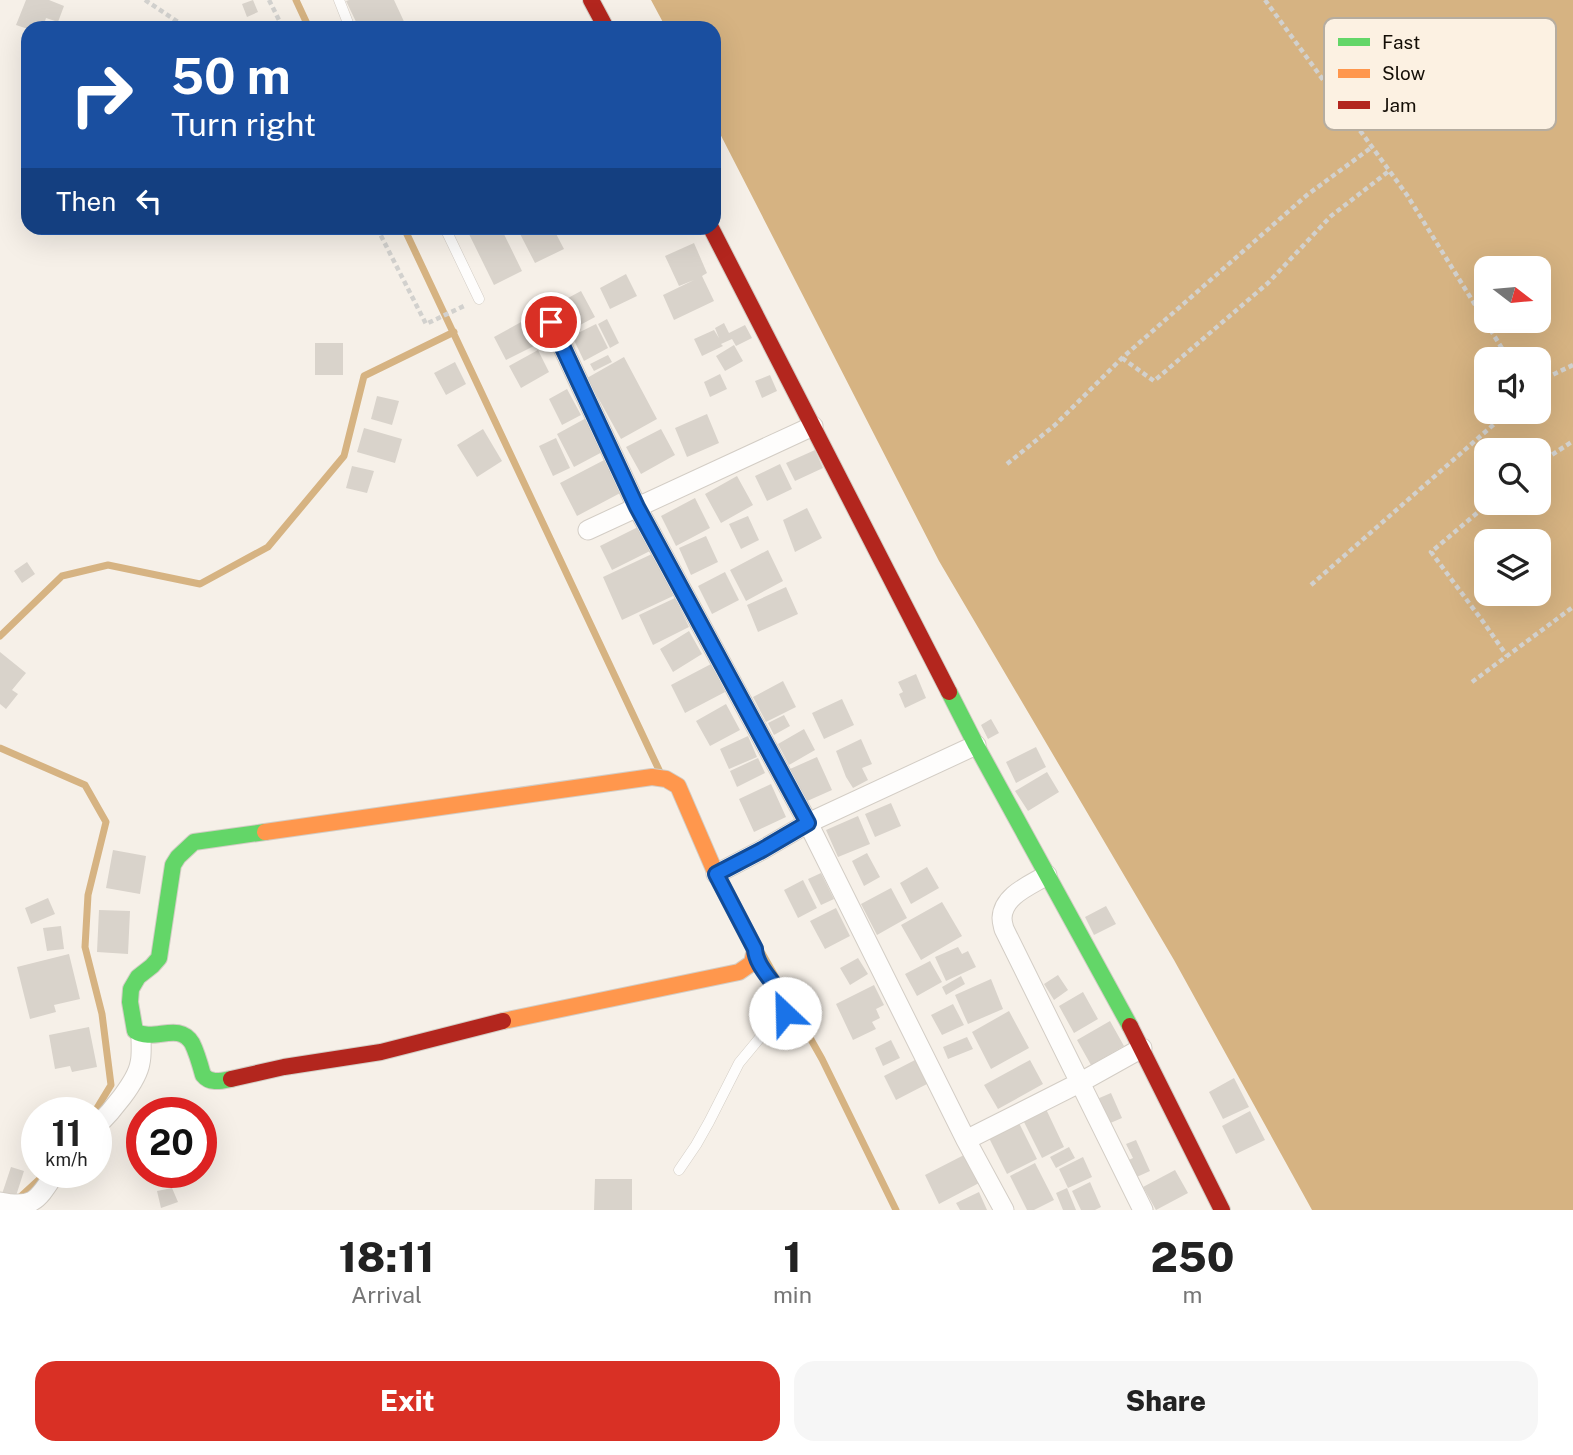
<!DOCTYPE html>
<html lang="en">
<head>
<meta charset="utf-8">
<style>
	body { margin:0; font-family:"Public Sans",sans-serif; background:#f6f6f6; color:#222; height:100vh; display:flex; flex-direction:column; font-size:26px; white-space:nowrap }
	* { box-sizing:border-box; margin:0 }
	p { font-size:23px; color:#767676 }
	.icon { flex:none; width:38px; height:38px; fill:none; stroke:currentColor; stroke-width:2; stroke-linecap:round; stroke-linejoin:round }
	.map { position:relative; height:1210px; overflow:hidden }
	.side { display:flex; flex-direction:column; background:#fff; flex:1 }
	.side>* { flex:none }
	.guide { position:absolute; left:21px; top:21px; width:700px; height:214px; border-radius:21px; box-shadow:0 7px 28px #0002; background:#1a4fa0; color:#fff; overflow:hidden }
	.needle { width:46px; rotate:106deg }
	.controls { position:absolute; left:1474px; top:256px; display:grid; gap:14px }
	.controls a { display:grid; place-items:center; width:77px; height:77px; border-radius:14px; background:#fff; box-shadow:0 7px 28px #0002; font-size:35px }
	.speed { position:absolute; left:21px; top:1097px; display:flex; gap:14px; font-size:35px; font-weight:700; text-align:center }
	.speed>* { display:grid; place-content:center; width:91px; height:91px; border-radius:50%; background:#fff; box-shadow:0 7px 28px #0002; line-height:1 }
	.speed small { font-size:18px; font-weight:400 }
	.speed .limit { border:10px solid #d22; background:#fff; color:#111 }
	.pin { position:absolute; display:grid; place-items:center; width:60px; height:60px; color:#fff; margin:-30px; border:4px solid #fff; border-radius:50%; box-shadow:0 2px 7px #0007 }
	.me { position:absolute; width:77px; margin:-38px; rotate:336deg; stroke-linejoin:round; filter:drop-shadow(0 0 5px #0008) }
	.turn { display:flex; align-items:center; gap:24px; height:147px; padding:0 35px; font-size:32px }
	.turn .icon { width:91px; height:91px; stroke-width:2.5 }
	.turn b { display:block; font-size:49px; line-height:60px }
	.then { display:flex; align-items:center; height:66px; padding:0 35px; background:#0003; gap:14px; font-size:26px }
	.eta { display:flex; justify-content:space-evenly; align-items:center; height:119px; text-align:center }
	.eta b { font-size:42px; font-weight:800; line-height:49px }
	.action { display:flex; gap:14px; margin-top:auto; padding:14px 35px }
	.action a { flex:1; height:80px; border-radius:21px; background:#d93025; color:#fff; font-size:28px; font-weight:800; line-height:80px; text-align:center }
	.action a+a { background:#f6f6f6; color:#222 }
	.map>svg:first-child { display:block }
</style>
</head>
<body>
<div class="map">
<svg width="1573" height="1210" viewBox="0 0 1573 1210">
	<rect width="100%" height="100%" fill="#f6f0e8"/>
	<!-- water -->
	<path fill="#d6b382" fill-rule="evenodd" d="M651 0H1573V1210H1312L1174 960 939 561 714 122V28H666ZM1486 268H1538V320H1486ZM1486 359H1538V411H1486ZM1486 450H1538V502H1486ZM1486 541H1538V593H1486Z"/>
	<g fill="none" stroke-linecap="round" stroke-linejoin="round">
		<!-- stream -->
		<path stroke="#d6b382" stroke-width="7" d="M296 0 309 28
			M404 228 660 772
			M0 636 62 576 108 565 200 584 268 547 344 456 364 376 454 332
			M0 748 85 785 106 822 88 895 85 947 102 1014 111 1085 94 1113
			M762 953 822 1059 896 1210
			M19 1198 44 1175"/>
	</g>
	<!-- building -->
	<path fill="#d9d3cb" d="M26 0H49L64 6 58 22 46 18 43 28 28 29 16 25Z
		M253 0 258 12 247 17 242 4Z
		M349 0H394L407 28H359L346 1Z
		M466 228H501L522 271 494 285Z
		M517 228H553L564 249 535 263Z
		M694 243 707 273 702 276 714 301 674 320 663 295 694 280 679 286 665 256Z
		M626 274 637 296 610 309 600 288Z
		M581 291 595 317 569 331 555 305Z
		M607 319 619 343 610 348 598 324Z
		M523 321 536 345 506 360 494 337Z
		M724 323 729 333 745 325 752 338 736 346 732 339 721 344 723 346 702 356 694 339 714 330 719 338 715 328Z
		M596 324 608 348 584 361 572 336Z
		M315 343H343V375H315Z
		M734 345 743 361 725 371 716 356Z
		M538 350 549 372 521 388 509 366Z
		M608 355 612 362 594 371 590 364Z
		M624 357 657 419 621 439 587 378Z
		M455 362 466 384 446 395 434 373Z
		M720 374 727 389 710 397 704 382Z
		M770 375 777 391 762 398 755 381Z
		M567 389 581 415 562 425 549 399Z
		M377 396 399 401 392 425 371 419Z
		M707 414 719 443 687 457 675 428Z
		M588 417 606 450 574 467 557 434Z
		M364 428 402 439 395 463 357 452Z
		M483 429 502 461 477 477 457 445Z
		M661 429 675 455 641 474 626 447Z
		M556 438 570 468 553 476 539 446Z
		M815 450 823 468 795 481 786 463Z
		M608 458 624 491 577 516 560 483Z
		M780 464 792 489 767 501 755 476Z
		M352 466 374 471 367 493 346 488Z
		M737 476 753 505 721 523 705 494Z
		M695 498 710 528 676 546 661 516Z
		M807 508 822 538 795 552 783 520Z
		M748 516 759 540 741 549 729 524Z
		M638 527 650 551 612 570 600 546Z
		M706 536 718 562 691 575 679 548Z
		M768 550 783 581 746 601 730 570Z
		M654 553 673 596 622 620 603 577Z
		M27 562 35 574 22 583 14 571Z
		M725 572 739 600 712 614 698 586Z
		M786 587 798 614 758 632 747 605Z
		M675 598 689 627 653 645 639 615Z
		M689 631 702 654 673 672 660 649Z
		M0 652 26 673 12 690 18 694 6 709 0 704Z
		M711 664 725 692 685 713 671 685Z
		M916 674 926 698 905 708 899 694 903 692 898 682Z
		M783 681 796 707 766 722 753 697Z
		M842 699 854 725 824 739 812 713Z
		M726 704 740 730 710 746 696 721Z
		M784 715 790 726 774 735 768 723Z
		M991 719 999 733 988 739 981 725Z
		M804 729 815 750 789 765 778 744Z
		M748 736 757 757 729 769 720 749Z
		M861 739 872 764 862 768 868 780 853 788 846 777 836 751Z
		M1036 747 1046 767 1016 783 1006 762Z
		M817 757 832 790 805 802 790 769Z
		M758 758 765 773 737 787 730 771Z
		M1047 772 1059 792 1028 811 1015 791Z
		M771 784 786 817 754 832 739 799Z
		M891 803 901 826 875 837 865 814Z
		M858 816 870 844 838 857 826 830Z
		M113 850 146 856 140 894 106 888Z
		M867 853 880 877 864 886 852 861Z
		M927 867 939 888 911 904 900 883Z
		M821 873 834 899 821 905 808 879Z
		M803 880 817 908 798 918 784 890Z
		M891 888 907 918 877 935 861 904Z
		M48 898 55 914 31 924 25 908Z
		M942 902 962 936 921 960 901 925Z
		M1106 906 1116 924 1094 935 1085 917Z
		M836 908 850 936 825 949 810 921Z
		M99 910 130 911 128 954 97 952Z
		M61 926 64 949 47 951 43 928Z
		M958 947 962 954 968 951 976 967 946 981 935 957Z
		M69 954 80 999 54 1005 56 1012 30 1019 17 967Z
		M858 958 868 974 850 985 840 968Z
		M930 961 942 982 917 996 905 974Z
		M1058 975 1068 990 1054 1000 1044 984Z
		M961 976 965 984 946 995 942 987Z
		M991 979 1003 1009 968 1024 955 995Z
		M874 985 884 1005 876 1009 880 1018 872 1022 876 1029 853 1040 836 1004Z
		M1083 992 1098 1019 1074 1033 1059 1006Z
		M953 1004 964 1025 942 1035 931 1015Z
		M1009 1011 1029 1048 991 1069 972 1032Z
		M1110 1021 1124 1046 1091 1065 1077 1040Z
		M89 1027 97 1067 72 1072 70 1066 55 1069 49 1035Z
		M967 1037 973 1049 948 1059 943 1047Z
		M891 1040 900 1058 883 1066 875 1048Z
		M915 1060 927 1084 896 1100 884 1076Z
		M1030 1060 1043 1084 998 1109 984 1085Z
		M1234 1078 1249 1107 1223 1119 1209 1092Z
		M1111 1093 1122 1118 1108 1124 1097 1099Z
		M1046 1109 1064 1147 1042 1158 1023 1120Z
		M1250 1111 1265 1140 1236 1154 1222 1126Z
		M1019 1123 1037 1159 1007 1174 989 1138Z
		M1136 1140 1150 1171 1130 1180 1122 1163 1133 1158 1126 1144Z
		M1069 1147 1075 1158 1056 1168 1050 1157Z
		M964 1155 979 1183 939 1204 925 1175Z
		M1083 1157 1092 1177 1068 1188 1059 1169Z
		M1035 1163 1054 1200 1034 1210H1027L1010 1176Z
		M11 1167 24 1171 14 1202 1 1197Z
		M1175 1170 1188 1193 1156 1210 1143 1187Z
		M595 1179H632V1210H594Z
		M1090 1182 1101 1207 1095 1210H1081L1072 1191Z
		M172 1188 178 1202 161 1208 157 1191Z
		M1067 1188 1076 1210H1063L1056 1193Z
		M979 1192 987 1210H960L956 1203Z"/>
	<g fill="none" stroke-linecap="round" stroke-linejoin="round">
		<defs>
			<path id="lane" d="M339 0 350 28
				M445 228 479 299
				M679 1170 696 1145 709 1122 739 1063 763 1034 781 1020 785 1013 784 1003 757 961"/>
			<path id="street" d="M551 322 637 507 808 823 966 1140 1004 1210
				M588 530 813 426
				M716 874 762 850 808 823 976 745
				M1047 875C1031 885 1003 895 1002 918 1002 922 1003 925 1004 929L1143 1210
				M96 1127C110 1113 137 1082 140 1063 142 1055 141 1045 141 1036
				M966 1140 1081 1082 1142 1048
				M0 1202C35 1209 38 1199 56 1172"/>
			<path id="fast" d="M949 692 976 745 1130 1026
				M231 1079C221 1081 210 1084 203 1075 200 1064 197 1053 192 1043 178 1021 154 1043 135 1031L130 1002 131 989 138 977 152 966 159 958 173 865 178 857 194 842 265 832"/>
			<path id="slow" d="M265 832 652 777
				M503 1021 739 972 752 963 755 949 716 874 678 786 666 779 652 777"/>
			<path id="jam" d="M591 0 606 28
				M711 228 949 692
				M1130 1026 1222 1210
				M231 1079 284 1067 381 1052 503 1021"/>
		</defs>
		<!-- lane casing -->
		<use href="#lane" stroke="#d3cdc5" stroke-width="11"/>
		<!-- street casing -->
		<use href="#street" stroke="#d3cdc5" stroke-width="21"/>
		<!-- fast casing -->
		<use href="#fast" stroke="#d3cdc5" stroke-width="18"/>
		<!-- slow casing -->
		<use href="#slow" stroke="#d3cdc5" stroke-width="18"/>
		<!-- jam casing -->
		<use href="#jam" stroke="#d3cdc5" stroke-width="18"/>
		<!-- path -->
		<path stroke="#d2d1ce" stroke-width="4.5" stroke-dasharray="5 3.5" stroke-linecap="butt" d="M145 0 187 28
			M269 0 283 28
			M1265 0 1407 195 1503 350 1517 359
			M377 228 426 324 466 305
			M1122 358 1154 381 1268 283 1331 216 1389 171
			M1538 372 1548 377 1573 365
			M1538 386 1548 377
			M1007 464 1055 425 1122 358 1307 195 1372 147
			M1538 464 1573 441
			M1490 502 1431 552 1484 623 1507 656
			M1311 585 1509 411
			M1472 682 1573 607"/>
		<!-- lane -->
		<use href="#lane" stroke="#fefdfc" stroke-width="10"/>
		<!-- street -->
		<use href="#street" stroke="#fefdfc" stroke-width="19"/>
		<!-- fast -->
		<use href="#fast" stroke="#63d668" stroke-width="16"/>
		<!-- slow -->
		<use href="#slow" stroke="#ff974d" stroke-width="16"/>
		<!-- jam -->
		<use href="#jam" stroke="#b3261e" stroke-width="16"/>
	</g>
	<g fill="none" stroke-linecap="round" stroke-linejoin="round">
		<defs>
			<path id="route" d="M551 322 637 507 808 823 762 850 716 874 755 949C756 972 788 991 785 1013"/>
		</defs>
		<!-- route casing -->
		<use href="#route" stroke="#114b97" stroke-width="18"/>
		<!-- route -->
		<use href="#route" stroke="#1a73e8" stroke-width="12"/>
	</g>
	<!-- legend -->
	<rect x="1324" y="18" width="232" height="112" rx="10" fill="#fcf1e2" stroke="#b6ada0" stroke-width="2"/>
	<rect x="1338" y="38" width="32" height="8" fill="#63d668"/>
	<rect x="1338" y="69" width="32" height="9" fill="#ff974d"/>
	<rect x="1338" y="101" width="32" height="8" fill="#b3261e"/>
	<g font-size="19" fill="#140e06">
		<text x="1382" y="49">Fast</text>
		<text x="1382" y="80">Slow</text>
		<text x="1382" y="112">Jam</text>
	</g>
</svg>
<div class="controls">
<a><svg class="needle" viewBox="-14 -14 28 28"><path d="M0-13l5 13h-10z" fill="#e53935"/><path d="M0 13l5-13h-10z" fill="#767676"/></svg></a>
<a><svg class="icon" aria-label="sound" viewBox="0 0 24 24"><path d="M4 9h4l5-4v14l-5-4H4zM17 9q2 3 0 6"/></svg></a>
<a><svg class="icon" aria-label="search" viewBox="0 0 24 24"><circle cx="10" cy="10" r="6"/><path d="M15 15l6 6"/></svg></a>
<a><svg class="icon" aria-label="layers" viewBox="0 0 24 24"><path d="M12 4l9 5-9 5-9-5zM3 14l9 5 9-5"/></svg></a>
</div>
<div class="speed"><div>11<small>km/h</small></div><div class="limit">20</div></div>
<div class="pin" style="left:551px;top:322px;background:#d93025"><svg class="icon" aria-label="arrive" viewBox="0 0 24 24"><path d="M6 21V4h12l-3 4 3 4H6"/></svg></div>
<svg class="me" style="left:785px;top:1013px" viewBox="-20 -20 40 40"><circle r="19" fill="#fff"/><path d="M0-13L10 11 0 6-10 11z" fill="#1a73e8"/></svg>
<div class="guide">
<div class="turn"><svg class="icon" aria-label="right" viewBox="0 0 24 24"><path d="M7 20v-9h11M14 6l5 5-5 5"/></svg><div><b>50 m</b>Turn right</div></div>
<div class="then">Then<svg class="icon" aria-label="left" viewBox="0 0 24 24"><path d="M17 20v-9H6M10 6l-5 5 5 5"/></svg></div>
</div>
</div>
<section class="side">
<div class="eta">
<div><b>18:11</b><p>Arrival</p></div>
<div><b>1</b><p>min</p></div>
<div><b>250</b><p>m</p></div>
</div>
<div class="action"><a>Exit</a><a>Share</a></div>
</section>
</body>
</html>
